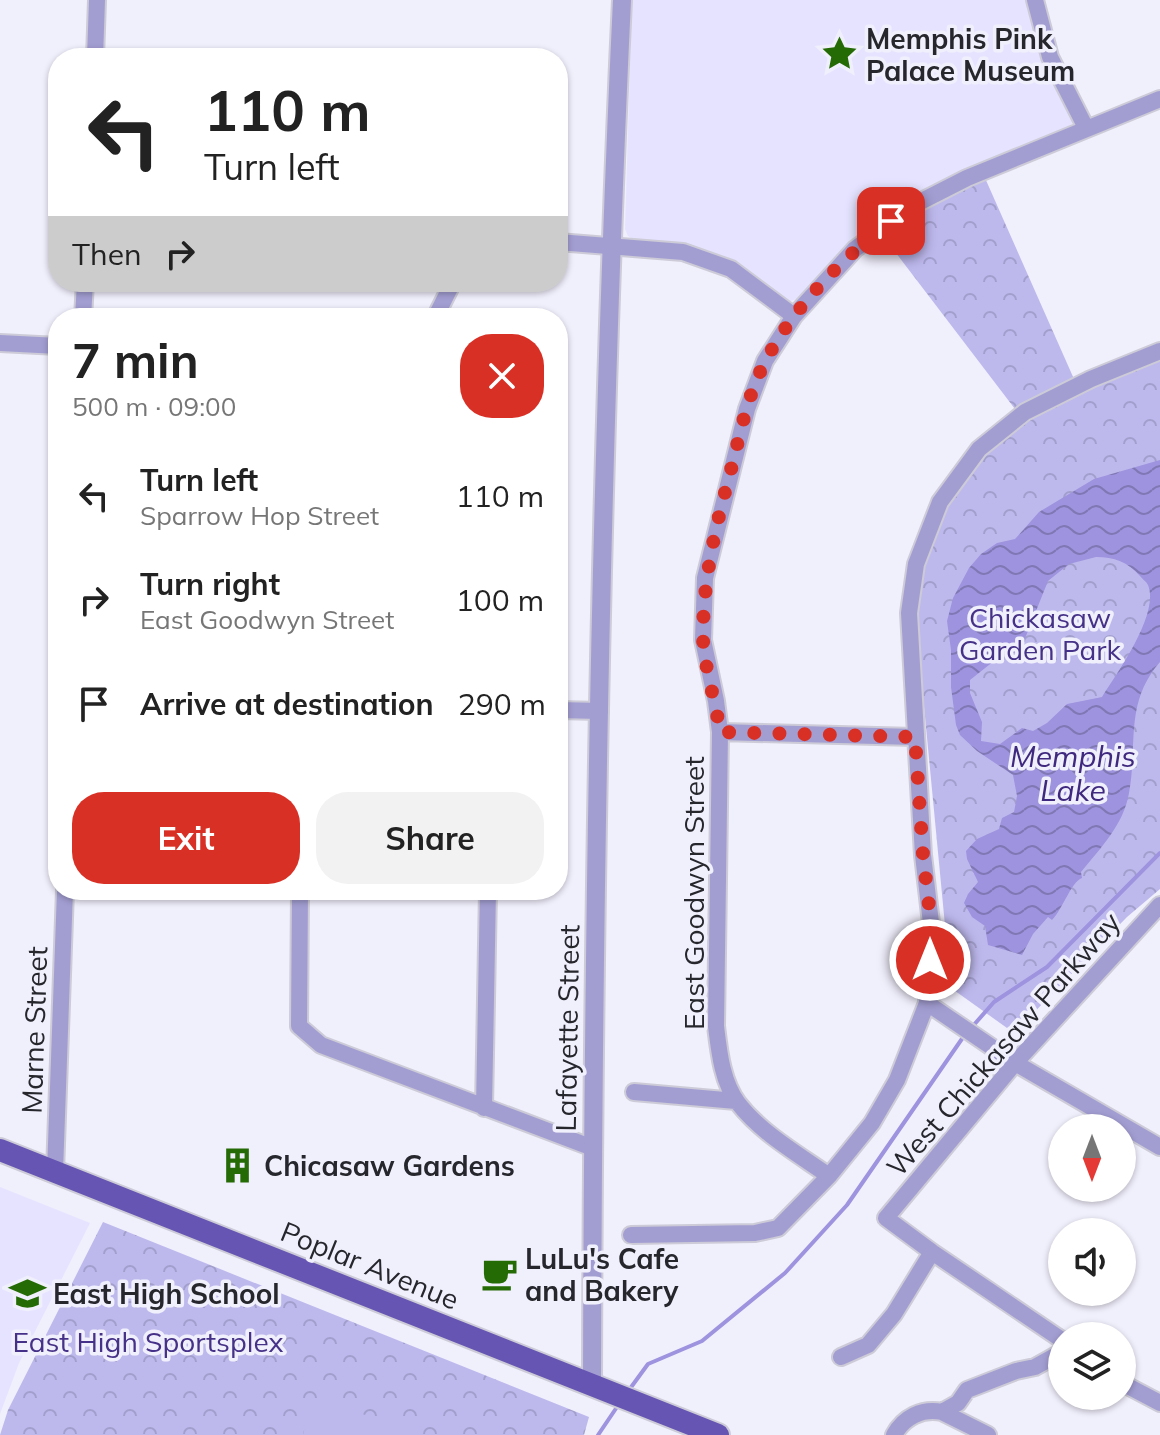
<!DOCTYPE html>
<html lang="en">
<head>
<meta charset="utf-8">
<style>
	body { margin:0; font-family:Mulish,sans-serif; background:#f2f2f2; color:#222; height:100vh; display:flex; flex-direction:column; font-size:30px; white-space:nowrap }
	* { box-sizing:border-box; margin:0 }
	p { font-size:26px; color:#767676 }
	.icon { flex:none; width:44px; height:44px; fill:none; stroke:currentColor; stroke-width:2; stroke-linecap:round; stroke-linejoin:round }
	.map { position:relative; flex:1; overflow:hidden }
	.side { position:absolute; left:48px; top:308px; width:520px; height:592px; display:flex; flex-direction:column; background:#fff; border-radius:32px; box-shadow:0 2px 6px #0004 }
	.side>* { flex:none }
	.hud { position:absolute; left:48px; top:48px; width:520px; height:244px; border-radius:32px; box-shadow:0 2px 6px #0004; background:#fff; color:#222; overflow:hidden }
	.needle { width:52px; rotate:180deg }
	.controls { position:absolute; left:1048px; top:1114px; display:grid; gap:16px }
	.controls a { display:grid; place-items:center; width:88px; height:88px; border-radius:50%; background:#fff; box-shadow:0 2px 6px #0004; font-size:40px }
	.pin { position:absolute; display:grid; place-items:center; width:68px; height:68px; color:#fff; margin:-34px; border-radius:16px; box-shadow:0 4px 12px #0006 }
	.me { position:absolute; width:88px; margin:-44px; rotate:0deg; stroke-linejoin:round; filter:drop-shadow(0 0 6px #0008) }
	.turn { display:flex; align-items:center; gap:28px; height:168px; padding:0 24px; font-size:36px }
	.turn .icon { width:104px; height:104px; stroke-width:2.5 }
	.turn b { display:block; font-size:56px; line-height:68px }
	.then { display:flex; align-items:center; height:76px; padding:0 24px; background:#0003; gap:16px; font-size:30px }
	.round { display:grid; place-items:center; flex:none; width:84px; height:84px; border-radius:32px; background:#f2f2f2 }
	.head { display:flex; align-items:center; justify-content:space-between; height:136px; padding:0 24px }
	h1 { font-size:48px; font-weight:700; line-height:60px }
	.cta { display:flex; gap:16px; margin-top:auto; padding:16px 24px }
	.cta a { flex:1; height:92px; border-radius:32px; background:#d93025; color:#fff; font-size:32px; font-weight:700; line-height:92px; text-align:center }
	.cta a+a { background:#f2f2f2; color:#222 }
	ul { padding:0; list-style:none }
	li { display:flex; align-items:center; gap:24px; height:104px; padding:0 24px }
	li div { flex:1 }
	li b { display:block; font-size:30px }
	li em { font-style:normal }
	.map>svg:first-child { display:block }
</style>
</head>
<body>
<div class="map">
<svg width="1160" height="1435" viewBox="0 0 1160 1435">
	<defs>
		<pattern id="park-crowns" width="20" height="18" patternUnits="userSpaceOnUse" patternTransform="scale(2)"><rect width="20" height="18" fill="#beb9ed"/><path d="M2 6a3 3 0 1 1 6 0M12 15a3 3 0 1 1 6 0" fill="none" stroke="#a39fcc"/></pattern>
		<pattern id="water-waves" width="16" height="10" patternUnits="userSpaceOnUse" patternTransform="scale(2)"><rect width="16" height="10" fill="#9d93de"/><path d="M0 5q4-4 8 0t8 0" fill="none" stroke="#8078b4"/></pattern>
	</defs>
	<rect width="100%" height="100%" fill="#f0effc"/>
	<!-- built -->
	<path fill="#e5e3ff" d="M632 0H1031L1073 122 1070 127 928 189 858 237 799 298 791 301 784 299 741 269 634 240 628 236 625 229Z
		M0 1187 90 1223 19 1363 0 1414Z"/>
	<!-- park -->
	<path fill="url(#park-crowns)" d="M985 178 1074 379 1015 409 883 236 932 203Z
		M1160 358V889L1127 917 1014 1033 951 988 919 654C918 640 916 626 917 611 921 534 966 459 1031 417 1070 392 1117 376 1160 358Z
		M103 1222 589 1417 584 1435H0L8 1410Z"/>
	<!-- garden -->
	<path fill="#beb9ed" d="M310 1403 407 1424 404 1435H303Z"/>
	<!-- water -->
	<path fill="url(#water-waves)" fill-rule="evenodd" d="M1160 460V662C1124 703 1138 745 1129 793 1124 824 1100 849 1081 872L1082 878C1071 882 1064 907 1052 920L1048 917 1033 934 1022 955 988 945 985 926 972 917 964 903 968 894 978 882 967 859 966 851 977 839 999 829 1002 818 1014 812 1017 796 1013 775 977 751 960 735 956 725 951 687V650L947 621 953 598 969 568 981 554 997 543 1015 539 1039 512 1094 479ZM1096 557C1114 557 1128 562 1140 576 1142 579 1146 581 1148 585 1160 614 1117 673 1102 697L1067 704 1047 723 1033 731 1022 728 1000 744 981 741 982 722 970 693V680L999 657 1020 651 1048 581 1069 564Z"/>
	<g fill="none" stroke-linecap="round" stroke-linejoin="round">
		<!-- stream -->
		<path stroke="#9d93de" stroke-width="4" d="M972 1027 994 1002 1047 967 1160 853
			M629 1390 648 1364 702 1341 785 1273 847 1205 966 1033
			M598 1435 619 1404"/>
		<defs>
			<path id="minor" d="M1035 0 1050 57 1086 128
				M95 58 97 0
				M558 242 683 252 731 269 794 316
				M83 318 85 282
				M435 318 453 282
				M0 343 58 346
				M558 710 600 711
				M720 732 915 737
				M300 890 299 1026 321 1045 593 1148
				M927 1003 1015 1063 1160 1147
				M634 1092 736 1101
				M484 1108 488 890
				M55 1172 65 890
				M829 1176C798 1154 761 1133 738 1103 722 1082 719 1051 716 1026L720 732 716 701 703 640 705 578 747 409 765 361 794 316 855 249 916 204 967 178 1160 99
				M631 1235 755 1233 778 1228 829 1176 872 1123 897 1080 927 1003 931 923 923 855 909 613 916 564 940 502 979 449 1025 412 1091 379 1160 351
				M1062 1340 932 1252 886 1218 1015 1063 1160 905
				M841 1357 868 1345 894 1314 932 1252
				M1122 1383 1160 1403
				M942 1412 988 1435
				M894 1435C904 1417 922 1408 942 1412L958 1403 967 1390 1016 1371 1035 1367 1062 1352"/>
			<path id="tertiary" d="M592 1385C593 923 600 461 622 0"/>
			<path id="primary" d="M0 1150 718 1435"/>
		</defs>
		<!-- minor casing -->
		<use href="#minor" stroke="#cccbd7" stroke-width="20"/>
		<!-- tertiary casing -->
		<use href="#tertiary" stroke="#cccbd7" stroke-width="22"/>
		<!-- primary casing -->
		<use href="#primary" stroke="#cccbd7" stroke-width="26"/>
		<!-- minor -->
		<use href="#minor" stroke="#a39ed2" stroke-width="16"/>
		<!-- tertiary -->
		<use href="#tertiary" stroke="#a39ed2" stroke-width="18"/>
		<!-- primary -->
		<use href="#primary" stroke="#6655b2" stroke-width="22"/>
	</g>
	<g fill="none" stroke-linecap="round" stroke-linejoin="round">
		<!-- route -->
		<path stroke="#d93025" stroke-width="14" stroke-dasharray="0 25.2" d="M891 221C842 259 796 304 766 360 746 397 739 441 728 481 714 533 703 583 703 636 703 663 716 702 720 732L915 737 923 855 931 923 930 960"/>
	</g>
	<!-- icons -->
	<defs>
		<symbol id="sight-bare" viewBox="-9 -9 18 18"><path d="M0-6L1.8-2.2L6-1.7L2.9 1.2L3.7 5.4L0 3.3L-3.7 5.4L-2.9 1.2L-6-1.7L-1.8-2.2Z" fill="#246b05" stroke="#f0effc" stroke-width="2.5" paint-order="stroke"/></symbol>
		<symbol id="building-bare" viewBox="-9 -9 18 18"><path d="M-4-6H4V6H1V3H-1V6H-4ZM-2.5-4.3h1.7v1.8h-1.7ZM.8-4.3h1.7v1.8H.8ZM-2.5-1h1.7V.8h-1.7ZM.8-1h1.7V.8H.8Z" fill="#246b05" stroke="#f0effc" stroke-width="2.5" paint-order="stroke"/></symbol>
		<symbol id="cafe-bare" viewBox="-9 -9 18 18"><path d="M-5.5-4.5H6V0H3Q3 3.5 0 3.5H-2.5Q-5.5 3.5-5.5 0ZM3-3.2v2h1.7v-2ZM-6 4.5H4V6H-6Z" fill="#246b05" stroke="#f0effc" stroke-width="2.5" paint-order="stroke"/></symbol>
		<symbol id="school-bare" viewBox="-9 -9 18 18"><path d="M0-5L7-2L0 1L-7-2ZM-4 1L0 2.5L4 1V4Q0 6-4 4Z" fill="#246b05" stroke="#f0effc" stroke-width="2.5" paint-order="stroke"/></symbol>
	</defs>
	<g fill-rule="evenodd">
		<use href="#sight-bare" x="814" y="28" width="51" height="51"/>
		<use href="#building-bare" x="212" y="1140" width="51" height="51"/>
		<use href="#cafe-bare" x="474" y="1248" width="51" height="51"/>
		<use href="#school-bare" x="2" y="1268" width="51" height="51"/>
	</g>
	<g text-anchor="middle" dominant-baseline="central" stroke-width="7" stroke-linejoin="round" paint-order="stroke">
		<!-- poi labels -->
		<g font-size="28" font-weight="bold" fill="#26262d" stroke="#f0effc" text-anchor="start">
			<text x="866" y="38">Memphis Pink<tspan x="866" dy="32">Palace Museum</tspan></text>
			<text x="264" y="1165">Chicasaw Gardens</text>
			<text x="525" y="1258">LuLu's Cafe<tspan x="525" dy="32">and Bakery</tspan></text>
			<text x="53" y="1293">East High School</text>
		</g>
		<!-- park labels -->
		<g font-size="28" fill="#453187" stroke="#f0effc">
			<text x="1040" y="617">Chickasaw<tspan x="1040" dy="32">Garden Park</tspan></text>
			<text x="148" y="1341">East High Sportsplex</text>
		</g>
		<!-- street labels -->
		<g font-size="28" fill="#26262d" stroke="#f0effc">
			<text transform="translate(693 893) rotate(-90)">East Goodwyn Street</text>
			<text transform="translate(567 1028) rotate(-89)">Lafayette Street</text>
			<text transform="translate(34 1030) rotate(-88)">Marne Street</text>
			<text transform="translate(1003 1044) rotate(-49)">West Chickasaw Parkway</text>
			<text transform="translate(370 1265) rotate(22)">Poplar Avenue</text>
		</g>
		<!-- water labels -->
		<g font-size="30" font-style="italic" fill="#3f297f" stroke="#f0effc">
			<text x="1073" y="756">Memphis<tspan x="1073" dy="34">Lake</tspan></text>
		</g>
	</g>
</svg>
<div class="controls">
<a><svg class="needle" viewBox="-14 -14 28 28"><path d="M0-13l5 13h-10z" fill="#e53935"/><path d="M0 13l5-13h-10z" fill="#767676"/></svg></a>
<a><svg class="icon" aria-label="sound" viewBox="0 0 24 24"><path d="M4 9h4l5-4v14l-5-4H4zM17 9q2 3 0 6"/></svg></a>
<a><svg class="icon" aria-label="layers" viewBox="0 0 24 24"><path d="M12 4l9 5-9 5-9-5zM3 14l9 5 9-5"/></svg></a>
</div>
<div class="pin" style="left:891px;top:221px;background:#d93025"><svg class="icon" aria-label="arrive" viewBox="0 0 24 24"><path d="M6 21V4h12l-3 4 3 4H6"/></svg></div>
<svg class="me" style="left:930px;top:960px" viewBox="-20 -20 40 40"><circle r="17" fill="#d93025" stroke="#fff" stroke-width="3"/><path d="M0-11L8 9 0 5-8 9z" fill="#fff"/></svg>
<div class="hud">
<div class="turn"><svg class="icon" aria-label="left" viewBox="0 0 24 24"><path d="M17 20v-9H6M10 6l-5 5 5 5"/></svg><div><b>110 m</b>Turn left</div></div>
<div class="then">Then<svg class="icon" aria-label="right" viewBox="0 0 24 24"><path d="M7 20v-9h11M14 6l5 5-5 5"/></svg></div>
</div>
<section class="side">
<div class="head"><div><h1>7 min</h1><p>500 m · 09:00</p></div><a class="round" style="background:#d93025;color:#fff"><svg class="icon" aria-label="close" viewBox="0 0 24 24"><path d="M6 6l12 12M18 6L6 18"/></svg></a></div>
<ul>
<li><svg class="icon" aria-label="left" viewBox="0 0 24 24"><path d="M17 20v-9H6M10 6l-5 5 5 5"/></svg><div><b>Turn left</b><p>Sparrow Hop Street</p></div><em>110 m</em></li>
<li><svg class="icon" aria-label="right" viewBox="0 0 24 24"><path d="M7 20v-9h11M14 6l5 5-5 5"/></svg><div><b>Turn right</b><p>East Goodwyn Street</p></div><em>100 m</em></li>
<li><svg class="icon" aria-label="arrive" viewBox="0 0 24 24"><path d="M6 21V4h12l-3 4 3 4H6"/></svg><div><b>Arrive at destination</b></div><em>290 m</em></li>
</ul>
<div class="cta"><a>Exit</a><a>Share</a></div>
</section>
</div>
</body>
</html>
